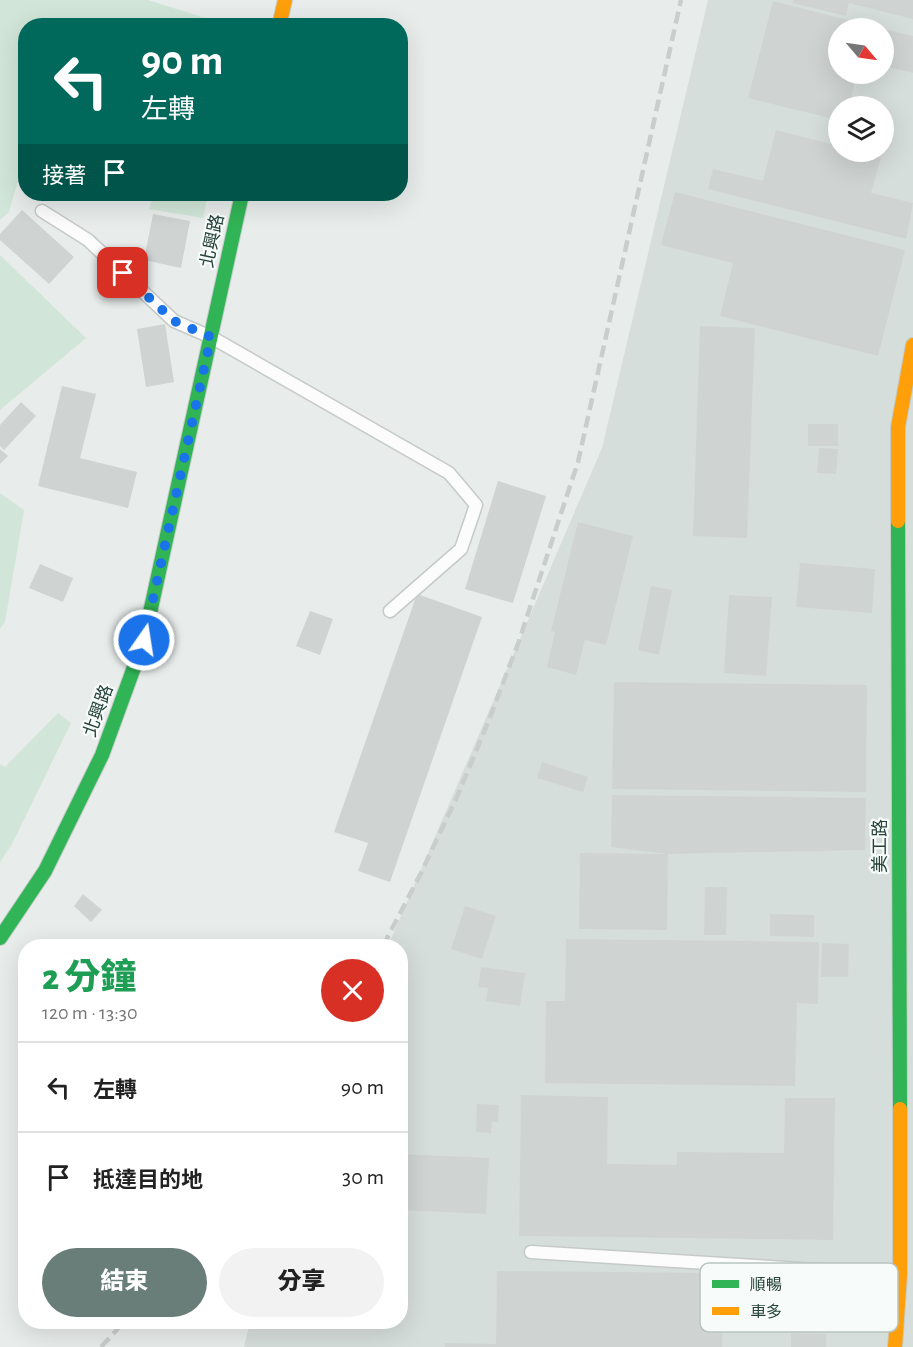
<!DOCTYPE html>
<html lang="zh-TW">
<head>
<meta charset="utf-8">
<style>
	body { margin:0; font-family:"Alegreya Sans","Noto Sans TC",sans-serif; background:#f2f2f2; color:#222; height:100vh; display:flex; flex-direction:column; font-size:22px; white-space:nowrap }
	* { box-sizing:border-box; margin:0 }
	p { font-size:20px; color:#767676 }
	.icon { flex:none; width:33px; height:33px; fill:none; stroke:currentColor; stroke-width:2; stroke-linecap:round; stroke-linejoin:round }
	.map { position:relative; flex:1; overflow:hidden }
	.details { position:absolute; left:18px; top:939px; width:390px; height:390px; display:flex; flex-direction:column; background:#fff; border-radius:24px; box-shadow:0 6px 24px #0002 }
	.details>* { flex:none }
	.hud { position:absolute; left:18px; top:18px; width:390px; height:183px; border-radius:24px; box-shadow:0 6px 24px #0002; background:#00695c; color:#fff; overflow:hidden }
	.needle { width:39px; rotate:119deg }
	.controls { position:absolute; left:828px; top:18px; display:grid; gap:12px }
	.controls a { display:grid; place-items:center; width:66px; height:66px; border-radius:50%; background:#fff; box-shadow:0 6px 24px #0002; font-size:30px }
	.pin { position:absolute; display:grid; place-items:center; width:51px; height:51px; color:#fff; margin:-26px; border-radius:12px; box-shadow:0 3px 9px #0006 }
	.me { position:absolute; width:66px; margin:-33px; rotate:13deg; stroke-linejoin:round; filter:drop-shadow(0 0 4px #0008) }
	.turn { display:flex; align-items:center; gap:21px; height:126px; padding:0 24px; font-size:27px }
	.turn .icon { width:78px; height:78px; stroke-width:2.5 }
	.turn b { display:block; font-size:42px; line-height:51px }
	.then { display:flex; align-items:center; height:57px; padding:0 24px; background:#0003; gap:12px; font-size:22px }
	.round { display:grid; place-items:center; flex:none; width:63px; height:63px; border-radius:32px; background:#f2f2f2 }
	.headline { display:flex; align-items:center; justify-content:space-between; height:102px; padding:0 24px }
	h1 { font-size:36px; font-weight:800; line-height:45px; color:#1e9e55 }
	.button { display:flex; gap:12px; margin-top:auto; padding:12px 24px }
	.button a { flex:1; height:69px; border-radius:36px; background:#697e78; color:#fff; font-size:24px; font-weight:800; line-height:69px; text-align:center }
	.button a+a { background:#f2f2f2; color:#222 }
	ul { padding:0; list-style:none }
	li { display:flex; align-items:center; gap:18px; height:90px; padding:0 24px; border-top:2px solid #e0e0e0 }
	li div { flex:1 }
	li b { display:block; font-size:22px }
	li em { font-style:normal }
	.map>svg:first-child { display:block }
</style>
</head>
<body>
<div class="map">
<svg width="913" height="1347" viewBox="0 0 913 1347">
	<rect width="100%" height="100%" fill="#e8edeb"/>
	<!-- built -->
	<path fill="#d6dedb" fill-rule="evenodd" d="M708 0H913V1347H244L250 1322H400V946H388L602 448ZM838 28H884V74H838ZM838 106H884V152H838Z"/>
	<!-- green -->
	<path fill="#d1e6d8" d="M0 0H148L228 25 26 26 25 156 9 212 0 220Z
		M154 194H208L203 218 149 209Z
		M0 255 86 338 0 410Z
		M0 493 24 510 5 622 0 629Z
		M58 713 71 723 12 844 0 862V764L5 767Z"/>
	<!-- building -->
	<path fill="#cfd4d2" d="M793 0H913V19L849 3 846 16 792 3Z
		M773 1 880 28H838V74H857L849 106H838V120L748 98Z
		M884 29 913 36V73L884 66Z
		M776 130 838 146V152H861L881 157 871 193 913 203 906 239 708 189 713 169 763 181Z
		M675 192 905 250 878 356 720 316 733 263 661 245Z
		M22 210 74 257 49 284 0 240V234Z
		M153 214 190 221 181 268 144 260Z
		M165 324 174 382 146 387 137 329Z
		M700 326 755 328 747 538 693 536Z
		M62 386 96 394 80 458 137 472 128 508 38 486Z
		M21 402 36 416 4 450 0 446V425Z
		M808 424H838V446H808Z
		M819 448 838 449 836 474 817 473Z
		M0 449 8 456 0 464Z
		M498 481 546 496 513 603 465 589Z
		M578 522 633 536 606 645 585 640 576 675 547 667 555 632 551 631Z
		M800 563 875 569 872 613 796 607Z
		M40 564 73 578 63 602 29 588Z
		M651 586 672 590 659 655 638 650Z
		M417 594 482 617 390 882 358 871 368 843 334 832Z
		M729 595 772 597 766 676 724 673Z
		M310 611 333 619 320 655 296 646Z
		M614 682 867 685 866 792 612 789Z
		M542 762 588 777 583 792 537 778Z
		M612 795 866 798 865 850 668 854 667 930 579 929 580 853 667 854 611 847Z
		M705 887H727L726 935H704Z
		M83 894 102 910 91 922 74 906Z
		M465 906 496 916 482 959 451 949Z
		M770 914 814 915V937L770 936Z
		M566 939 819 942 818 1004 797 1003 795 1086 545 1083 546 1001H565Z
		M822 943 849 944 848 977H821Z
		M481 967 525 973 520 1006 486 1001 488 988 478 987Z
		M521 1095 608 1097 607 1164 677 1165V1152L784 1153 785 1098H835L833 1240 519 1236Z
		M477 1104 499 1105 498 1122H492L491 1133 476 1132Z
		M400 1154 489 1158 486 1214 400 1210Z
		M497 1271 724 1273 722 1347H445V1343L496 1344Z
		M791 1333 826 1334V1347H791Z"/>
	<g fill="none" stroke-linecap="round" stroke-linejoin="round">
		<defs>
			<path id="lane" d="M42 211 88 240 174 321 211 337 449 473 476 505 461 549 390 611
				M531 1252 898 1275"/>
			<path id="fast" d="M898 521 900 1109
				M0 938 45 871 102 755 144 640 242 194"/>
			<path id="slow" d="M279 26 285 0
				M898 521V427L913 345
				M895 1347 900 1275V1109"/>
		</defs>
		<!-- lane casing -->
		<use href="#lane" stroke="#c5cac8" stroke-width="15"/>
		<!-- fast casing -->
		<use href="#fast" stroke="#c3cbc8" stroke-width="16"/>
		<!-- slow casing -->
		<use href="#slow" stroke="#c3cbc8" stroke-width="16"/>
		<!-- lane -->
		<use href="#lane" stroke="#fcfcfc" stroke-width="12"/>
		<!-- fast -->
		<use href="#fast" stroke="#30b455" stroke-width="14"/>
		<!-- slow -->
		<use href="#slow" stroke="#ff9f0a" stroke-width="14"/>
		<!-- rail -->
		<path stroke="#c9cdcc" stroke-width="4.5" stroke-dasharray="12 6" stroke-linecap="butt" d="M383 946 421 873 457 797 489 720 519 641 578 462 681 0
			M101 1347 124 1322"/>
	</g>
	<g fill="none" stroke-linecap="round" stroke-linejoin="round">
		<!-- route -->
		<path stroke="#1a73e8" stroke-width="10" stroke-dasharray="0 18" d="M123 273 174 321 211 337 144 640"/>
	</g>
	<g text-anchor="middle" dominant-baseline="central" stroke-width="4.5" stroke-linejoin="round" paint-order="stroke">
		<!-- street labels -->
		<g font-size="18" fill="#24423a" stroke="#f7fbf9">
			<text transform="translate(213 241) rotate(-78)">北興路</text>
			<text transform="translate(99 711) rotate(-70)">北興路</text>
			<text transform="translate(881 846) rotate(-90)">美工路</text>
		</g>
	</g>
	<!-- legend -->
	<rect x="700" y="1263" width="198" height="69" rx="9" fill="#f7fbf9" stroke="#b8c4c0" stroke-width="1.5"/>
	<rect x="712" y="1280" width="27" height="8" fill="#30b455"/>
	<rect x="712" y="1307" width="27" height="8" fill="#ff9f0a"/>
	<g font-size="16" fill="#24423a">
		<text x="750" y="1290">順暢</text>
		<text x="750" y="1317">車多</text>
	</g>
</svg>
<div class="controls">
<a><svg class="needle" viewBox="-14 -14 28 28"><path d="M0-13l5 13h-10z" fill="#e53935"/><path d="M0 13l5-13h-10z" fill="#767676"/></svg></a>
<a><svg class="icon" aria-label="layers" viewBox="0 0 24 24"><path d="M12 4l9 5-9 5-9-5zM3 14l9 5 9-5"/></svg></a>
</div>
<div class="pin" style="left:123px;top:273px;background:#d93025"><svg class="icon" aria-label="arrive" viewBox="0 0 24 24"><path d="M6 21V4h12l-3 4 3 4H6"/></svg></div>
<svg class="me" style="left:144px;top:640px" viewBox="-20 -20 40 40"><circle r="17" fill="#1a73e8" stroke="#fff" stroke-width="3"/><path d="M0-11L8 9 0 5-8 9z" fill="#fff"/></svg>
<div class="hud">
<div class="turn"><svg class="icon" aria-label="left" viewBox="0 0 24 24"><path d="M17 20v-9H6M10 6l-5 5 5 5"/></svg><div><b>90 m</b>左轉</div></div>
<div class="then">接著<svg class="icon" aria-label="arrive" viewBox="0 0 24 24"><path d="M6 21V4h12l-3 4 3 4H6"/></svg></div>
</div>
<section class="details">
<div class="headline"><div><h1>2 分鐘</h1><p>120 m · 13:30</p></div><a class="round" style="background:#d93025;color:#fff"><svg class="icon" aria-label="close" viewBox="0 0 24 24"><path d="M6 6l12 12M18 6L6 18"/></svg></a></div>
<ul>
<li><svg class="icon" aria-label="left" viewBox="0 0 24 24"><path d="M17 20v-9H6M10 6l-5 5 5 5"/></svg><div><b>左轉</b></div><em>90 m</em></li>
<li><svg class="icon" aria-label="arrive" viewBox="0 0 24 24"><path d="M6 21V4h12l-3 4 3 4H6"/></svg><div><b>抵達目的地</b></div><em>30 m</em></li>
</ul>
<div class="button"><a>結束</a><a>分享</a></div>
</section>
</div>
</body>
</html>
